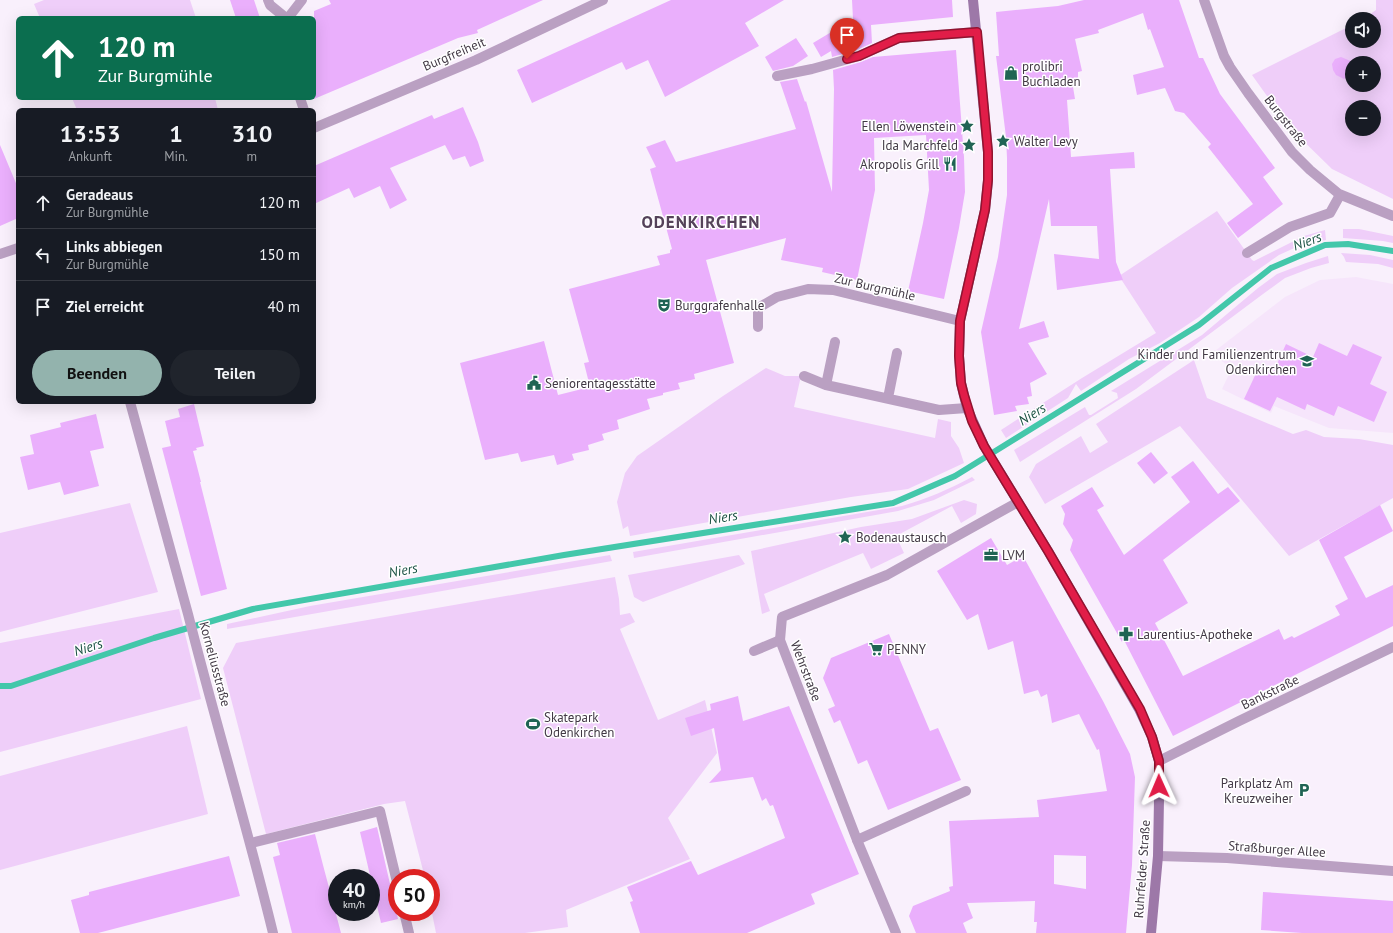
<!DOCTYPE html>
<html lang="de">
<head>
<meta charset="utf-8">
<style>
	body { margin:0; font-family:"PT Sans",sans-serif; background:#20242c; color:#f1f3f6; height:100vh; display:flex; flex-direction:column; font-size:15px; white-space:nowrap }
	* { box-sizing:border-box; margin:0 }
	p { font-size:13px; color:#9ea1a6 }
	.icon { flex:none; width:22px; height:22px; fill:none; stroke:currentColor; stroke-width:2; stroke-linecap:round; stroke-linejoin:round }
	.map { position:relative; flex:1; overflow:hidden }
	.drawer { position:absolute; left:16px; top:108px; width:300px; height:296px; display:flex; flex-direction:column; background:#171b24; border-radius:6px; box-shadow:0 4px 16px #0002 }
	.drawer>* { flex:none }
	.top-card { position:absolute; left:16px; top:16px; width:300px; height:84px; border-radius:6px; box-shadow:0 4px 16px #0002; background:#0b6e4f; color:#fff; overflow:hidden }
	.controls { position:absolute; left:1345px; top:12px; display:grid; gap:8px }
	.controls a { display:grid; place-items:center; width:36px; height:36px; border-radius:50%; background:#171b24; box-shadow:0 4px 16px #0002; font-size:20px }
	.speed { position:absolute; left:328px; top:869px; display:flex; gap:8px; font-size:20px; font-weight:700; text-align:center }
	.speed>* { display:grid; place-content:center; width:52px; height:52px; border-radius:50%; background:#171b24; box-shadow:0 4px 16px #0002; line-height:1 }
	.speed small { font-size:10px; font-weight:400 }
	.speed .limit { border:6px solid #d22; background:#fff; color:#111 }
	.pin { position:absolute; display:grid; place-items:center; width:34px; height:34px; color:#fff; margin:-41px -17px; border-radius:50% 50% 50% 0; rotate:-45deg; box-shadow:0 0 4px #0007 }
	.pin .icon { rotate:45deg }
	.me { position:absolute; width:44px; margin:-22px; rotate:359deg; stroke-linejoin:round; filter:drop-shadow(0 0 3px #0008) }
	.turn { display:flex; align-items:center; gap:14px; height:84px; padding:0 16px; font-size:18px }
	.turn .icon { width:52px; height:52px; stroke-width:2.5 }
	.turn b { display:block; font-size:28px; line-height:34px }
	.eta { display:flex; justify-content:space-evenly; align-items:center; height:68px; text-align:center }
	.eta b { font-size:24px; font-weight:800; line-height:28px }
	.action { display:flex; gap:8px; margin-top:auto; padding:8px 16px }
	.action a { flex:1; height:46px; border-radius:24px; background:#93b3ad; color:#111; font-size:16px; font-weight:800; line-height:46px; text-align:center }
	.action a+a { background:#20242c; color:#f1f3f6 }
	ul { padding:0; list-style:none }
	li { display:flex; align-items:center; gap:12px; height:52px; padding:0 16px; border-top:1px solid #363941 }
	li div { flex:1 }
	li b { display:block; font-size:15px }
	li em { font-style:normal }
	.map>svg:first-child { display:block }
</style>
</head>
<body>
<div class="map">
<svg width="1393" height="933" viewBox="0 0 1393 933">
	<rect width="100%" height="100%" fill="#f9f0fc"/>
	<!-- built -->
	<path fill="#f6e5fb" d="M1356 277 1393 284V433L1329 428 1274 406 1271 413 1222 389 1232 368 1211 354 1285 297 1320 280Z"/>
	<!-- green -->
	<path fill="#efcef9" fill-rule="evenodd" d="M44 0H190L196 18H40L34 4Z
		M1376 0H1393V199L1332 169 1289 127 1252 75 1352 25V41H1374V19H1363L1376 10ZM1352 63H1374V85H1352ZM1352 107H1374V129H1352Z
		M72 98H215L218 110H77Z
		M1217 211 1252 260 1254 261 1304 236 1325 230 1326 240 1301 245 1279 255 1232 288 1199 317 1160 343 1129 359 1081 391 1076 384 1068 398 1006 438 1001 430 1082 378 1156 333 1119 276Z
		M1343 229H1359L1393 236V243L1383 241 1343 238Z
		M1341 253 1370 255 1393 260V268L1378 264 1346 262 1344 257Z
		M1328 256 1329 263 1311 268 1285 278 1263 294 1136 389 1020 462 1014 450 1085 407 1089 415H1091L1118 398 1117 393 1111 391 1202 335 1258 288 1277 274 1306 263Z
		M1194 360 1207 398 1293 434 1306 430 1324 437 1359 439 1393 445V498L1289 556 1180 426 1045 504 1029 477 1036 464 1081 436 1090 453 1108 442 1096 424Z
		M766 368 785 376H801L794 407 935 438 938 419 951 422V436L959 448 964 463 908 489 851 497 630 536 628 526 623 529 617 502 625 473 637 456 723 396Z
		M972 477 975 480 934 500 898 511 634 558 633 552 902 506C929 498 947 490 972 477Z
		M964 500 977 504 976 514 961 523 952 506 896 536 904 553 871 569 863 553 764 594 770 611 762 614 751 551 861 527 912 519Z
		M130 503 158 592 0 632V533Z
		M610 555 612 561 227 629V624L310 606Z
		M739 555 745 564 643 602 634 597 628 575Z
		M615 577 619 599 620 615 630 613 635 622 620 629 658 720 705 700 717 753 668 818 690 859 566 910 568 927 525 933H436L431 908V878H425L405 801 384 804 266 834 223 668 236 643Z
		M179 609 201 699 0 752V643Z
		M187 726 208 814 0 870V776Z"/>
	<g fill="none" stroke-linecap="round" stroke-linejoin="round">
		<!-- stream -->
		<path stroke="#43c7aa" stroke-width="6" d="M0 686H11L154 638 253 609 564 555 893 503 955 476 1199 325 1271 268 1325 245 1348 244 1393 251"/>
	</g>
	<!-- building -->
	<path fill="#eaaffc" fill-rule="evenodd" d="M230 0H254L260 18H236Z
		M329 0H543L477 30 478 33 458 38 314 99V11L331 4Z
		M671 0H784L745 23 759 46 665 97 648 60 626 70 622 62 532 103 517 70Z
		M852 0H952L953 17 871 25 872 43 857 50 832 57 831 51 821 57 813 43 853 19Z
		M1084 0H1179L1199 58H1203L1220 94 1275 168 1263 177 1283 204 1238 238 1227 223 1253 204 1208 147 1211 144 1184 113 1175 111 1165 88 1137 95 1133 75 1164 67 1150 29 1148 30 1143 13 1098 30 1099 33 1075 39 1082 71 1078 72V86L1073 87 1075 99 1067 100 1071 157 1134 152 1135 168 1110 169 1116 262 1123 280 1057 290 1054 254 1099 259 1097 226H1051L1049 199 1019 329 1044 321 1049 337 1028 343 1047 374 1030 383 1032 396 1027 397 1029 404 1015 406 1017 411 994 415 981 332 998 257 1007 195V158L1006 137 996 56H999L996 12 1058 6Z
		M796 38 808 56 793 66 773 71 765 57Z
		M956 50 964 157 965 192 959 228 944 299 908 291 923 223 929 190 926 135 874 138 875 190 857 280 822 272 823 268 781 260 786 238 706 260 734 363 694 374 695 379 678 383 680 389 663 393V395L647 399 650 409 617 420 619 429 602 434 604 440 588 445 589 450 572 454 574 460 557 465 554 455 521 462 518 453 485 460 460 363 544 341 558 395 590 387 584 363 589 362 569 289 660 265 657 256 670 253V250L672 249 650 169 656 167 646 147 665 140 676 162 796 129 780 82 797 79 805 102 806 101 832 192 834 89 833 70 861 62 873 57Z
		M1341 57 1353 62 1352 63V72L1344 79 1336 75 1333 70 1332 64 1335 59Z
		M463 107 478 142 484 161 470 167 465 156 453 160 445 145 390 168 407 200 390 209 380 186 354 198 349 188 314 204V166L432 115 434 119Z
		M0 145 18 188V218L0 226Z
		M1319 343 1347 356 1353 344 1382 357 1370 384 1387 392 1374 422 1338 406 1334 416 1307 404 1305 410 1277 397 1270 411 1244 399 1259 367 1273 373 1286 344 1313 357Z
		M194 404 204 446 196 448 197 450 193 451 201 482H200L227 589 201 596 162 448 171 446 165 421 180 417 178 409Z
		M96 414 104 448 90 451 99 486 64 495 60 482 28 490 20 457 34 454 30 435 61 427 60 423Z
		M1151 452 1168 473 1154 484 1137 463Z
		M1193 461 1218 494 1228 487 1240 501 1163 560 1188 603 1155 623 1183 676 1279 629 1284 640 1292 636 1294 638 1340 615 1335 606 1348 599 1319 540 1380 505 1393 531 1344 557 1366 598 1393 585V626L1173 736 1124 640 1122 642 1070 550 1073 540 1063 524 1065 514 1061 506 1092 487 1104 506 1097 510 1124 555 1190 502 1171 477Z
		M991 538 1007 565 1023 556 1103 701 1130 754 1135 777 1132 865 1126 933H1036L1037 922H1034L1035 901 967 903 973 918 963 923 967 933H916L909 916 913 906 950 891 949 887 953 886 949 821 1039 817 1037 800 1107 791 1099 749 1097 750 1079 714 1052 723 1047 694 1041 697 1038 690 1024 694 1013 641 988 650 978 614 967 620 937 571ZM1054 855 1086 856V889L1054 884Z
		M889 634 930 731 938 728 961 780 888 810 867 760 858 764 840 720 834 723 828 709 835 706 823 678 831 658Z
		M738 696 743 721 789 706 859 874 811 894 815 904 747 933H640L630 902 633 901 627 887 691 861 698 875 785 838 773 805 770 806 766 798 762 801 753 777 709 783 721 770 714 728 691 736 685 718 711 710 710 704Z
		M377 827 398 919 381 923 360 832Z
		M315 834 323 865 341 933H292L273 857 280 855 277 843Z
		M229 856 240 896 98 933H80L71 900 89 895V892Z
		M1263 892 1393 901V933H1302L1261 930Z"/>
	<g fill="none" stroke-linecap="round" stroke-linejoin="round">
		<!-- service -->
		<path stroke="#baa0c2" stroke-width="10" d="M268 0 270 5 286 18
			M1247 253 1290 227 1330 213 1340 195
			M804 376 826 385 939 410 967 408
			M826 385 835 342
			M888 398 897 353
			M754 651 780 640
			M857 840 966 791
			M251 843 380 811 397 882
			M404 912 409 933"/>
		<!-- minor -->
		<path stroke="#baa0c2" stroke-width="10" d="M1204 0 1224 56 1230 67 1248 93 1292 152 1310 170 1339 194 1393 216
			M288 18 302 0
			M777 76 812 69 859 56 899 38 977 32
			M300 98 304 110
			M758 327V308L777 297 808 289 833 290 960 321
			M130 402 188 614C215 721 247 826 273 933
			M1159 761 1239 721 1393 647
			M1158 856 1227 858 1393 871
			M896 933 857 840 780 640 782 617 887 575 1018 502"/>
		<!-- tertiary -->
		<path stroke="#baa0c2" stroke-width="10" d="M314 128 476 60 603 0
			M0 254 18 248"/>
		<!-- secondary -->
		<path stroke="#9d78a8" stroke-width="10" d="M973 0 988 152V181L985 210 960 321 959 356 961 383 967 408 984 446 1048 551 1139 709 1152 737 1159 761V799L1158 856 1151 933"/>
	</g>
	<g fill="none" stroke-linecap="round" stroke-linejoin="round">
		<defs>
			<path id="route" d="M847 59 859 56 899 38 977 32 988 152V180L985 210 960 321 959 356 961 383 964 395 972 421 984 446 1048 551 1140 709 1152 737 1159 761V786"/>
		</defs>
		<!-- route casing -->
		<use href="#route" stroke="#92132f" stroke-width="10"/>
		<!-- route -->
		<use href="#route" stroke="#e11d48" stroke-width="7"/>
	</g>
	<!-- icons -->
	<defs>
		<symbol id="shop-bare" viewBox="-9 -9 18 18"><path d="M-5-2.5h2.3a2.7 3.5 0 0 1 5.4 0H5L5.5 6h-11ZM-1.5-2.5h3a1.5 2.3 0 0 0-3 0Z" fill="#206454" stroke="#fff" stroke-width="2.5" paint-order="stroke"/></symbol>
		<symbol id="sight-bare" viewBox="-9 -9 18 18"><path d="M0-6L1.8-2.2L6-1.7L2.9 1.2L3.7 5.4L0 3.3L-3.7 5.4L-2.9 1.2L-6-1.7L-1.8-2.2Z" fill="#206454" stroke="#fff" stroke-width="2.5" paint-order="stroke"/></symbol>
		<symbol id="restaurant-bare" viewBox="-9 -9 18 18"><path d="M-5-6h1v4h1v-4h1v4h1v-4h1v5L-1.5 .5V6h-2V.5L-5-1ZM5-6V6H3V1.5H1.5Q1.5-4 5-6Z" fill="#206454" stroke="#fff" stroke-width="2.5" paint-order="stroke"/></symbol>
		<symbol id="theatre-bare" viewBox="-9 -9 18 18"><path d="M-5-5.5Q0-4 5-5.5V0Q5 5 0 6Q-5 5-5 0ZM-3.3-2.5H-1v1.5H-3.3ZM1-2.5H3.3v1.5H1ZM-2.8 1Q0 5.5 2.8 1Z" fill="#206454" stroke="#fff" stroke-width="2.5" paint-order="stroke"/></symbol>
		<symbol id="school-bare" viewBox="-9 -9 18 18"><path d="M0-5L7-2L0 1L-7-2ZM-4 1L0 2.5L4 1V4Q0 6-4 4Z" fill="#206454" stroke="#fff" stroke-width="2.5" paint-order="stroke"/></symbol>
		<symbol id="civic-bare" viewBox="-9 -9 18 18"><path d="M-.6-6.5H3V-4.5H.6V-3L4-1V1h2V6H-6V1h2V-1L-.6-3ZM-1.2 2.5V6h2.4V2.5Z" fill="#206454" stroke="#fff" stroke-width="2.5" paint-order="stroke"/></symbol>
		<symbol id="office-bare" viewBox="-9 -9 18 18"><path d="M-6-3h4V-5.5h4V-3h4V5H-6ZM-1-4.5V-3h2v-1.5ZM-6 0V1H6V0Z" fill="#206454" stroke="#fff" stroke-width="2.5" paint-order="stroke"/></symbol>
		<symbol id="pharmacy-bare" viewBox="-9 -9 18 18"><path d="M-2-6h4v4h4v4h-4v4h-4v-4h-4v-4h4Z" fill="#206454" stroke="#fff" stroke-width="2.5" paint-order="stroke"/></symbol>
		<symbol id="supermarket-bare" viewBox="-9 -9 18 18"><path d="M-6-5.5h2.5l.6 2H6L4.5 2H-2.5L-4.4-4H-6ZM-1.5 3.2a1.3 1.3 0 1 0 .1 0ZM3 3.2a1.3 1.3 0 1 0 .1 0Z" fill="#206454" stroke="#fff" stroke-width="2.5" paint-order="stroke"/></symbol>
		<symbol id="stadium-bare" viewBox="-9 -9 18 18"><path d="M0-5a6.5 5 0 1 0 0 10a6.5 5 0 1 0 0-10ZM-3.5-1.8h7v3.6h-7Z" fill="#206454" stroke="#fff" stroke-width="2.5" paint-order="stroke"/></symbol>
		<symbol id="parking-bare" viewBox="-9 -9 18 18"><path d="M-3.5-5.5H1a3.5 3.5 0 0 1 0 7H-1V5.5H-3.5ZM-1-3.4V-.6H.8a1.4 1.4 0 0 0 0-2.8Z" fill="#206454" stroke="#fff" stroke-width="2.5" paint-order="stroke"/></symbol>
	</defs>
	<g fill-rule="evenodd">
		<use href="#shop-bare" x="1001" y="63" width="20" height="20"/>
		<use href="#sight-bare" x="957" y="116" width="20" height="20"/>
		<use href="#sight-bare" x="993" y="131" width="20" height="20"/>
		<use href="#sight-bare" x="959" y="135" width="20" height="20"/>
		<use href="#restaurant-bare" x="940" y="154" width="20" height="20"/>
		<use href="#theatre-bare" x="654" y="295" width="20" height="20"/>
		<use href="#school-bare" x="1297" y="351" width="20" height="20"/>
		<use href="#civic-bare" x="524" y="373" width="20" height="20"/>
		<use href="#sight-bare" x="835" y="527" width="20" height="20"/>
		<use href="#office-bare" x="981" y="545" width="20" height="20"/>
		<use href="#pharmacy-bare" x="1116" y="624" width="20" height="20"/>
		<use href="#supermarket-bare" x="866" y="639" width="20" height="20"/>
		<use href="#stadium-bare" x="523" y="714" width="20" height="20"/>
		<use href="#parking-bare" x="1294" y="780" width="20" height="20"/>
	</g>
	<g text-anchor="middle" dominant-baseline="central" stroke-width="3" stroke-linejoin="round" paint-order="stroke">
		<!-- street labels -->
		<g font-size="13" fill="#423945" stroke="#fff">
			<text transform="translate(454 54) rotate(-23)">Burgfreiheit</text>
			<text transform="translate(1286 121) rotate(52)">Burgstraße</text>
			<text transform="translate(875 287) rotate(13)">Zur Burgmühle</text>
			<text transform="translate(215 664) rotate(75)">Korneliusstraße</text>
			<text transform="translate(806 671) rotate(69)">Wehrstraße</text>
			<text transform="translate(1270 692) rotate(-26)">Bankstraße</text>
			<text transform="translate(1277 849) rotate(4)">Straßburger Allee</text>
			<text transform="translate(1142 869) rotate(-86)">Ruhrfelder Straße</text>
		</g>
		<!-- poi labels -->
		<g font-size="13" fill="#423945" stroke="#fff" text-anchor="start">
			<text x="1022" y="66">prolibri<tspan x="1022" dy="15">Buchladen</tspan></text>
			<text x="956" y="126" text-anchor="end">Ellen Löwenstein</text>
			<text x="1014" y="141">Walter Levy</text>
			<text x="958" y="145" text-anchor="end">Ida Marchfeld</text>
			<text x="939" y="164" text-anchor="end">Akropolis Grill</text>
			<text x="675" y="305">Burggrafenhalle</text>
			<text x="1296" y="354" text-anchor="end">Kinder und Familienzentrum<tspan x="1296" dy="15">Odenkirchen</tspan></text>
			<text x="545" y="383">Seniorentagesstätte</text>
			<text x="856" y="537">Bodenaustausch</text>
			<text x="1002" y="555">LVM</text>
			<text x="1137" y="634">Laurentius-Apotheke</text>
			<text x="887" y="649">PENNY</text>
			<text x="544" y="717">Skatepark<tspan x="544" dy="15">Odenkirchen</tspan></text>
			<text x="1293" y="783" text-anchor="end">Parkplatz Am<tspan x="1293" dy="15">Kreuzweiher</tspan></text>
		</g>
		<!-- water labels -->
		<g font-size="14" font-style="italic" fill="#1b5144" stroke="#fff">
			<text transform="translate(1307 241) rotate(-20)">Niers</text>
			<text transform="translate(1032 414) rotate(-32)">Niers</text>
			<text transform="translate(723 517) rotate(-9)">Niers</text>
			<text transform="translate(403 570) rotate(-10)">Niers</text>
			<text transform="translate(88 647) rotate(-18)">Niers</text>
		</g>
		<!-- district labels -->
		<g font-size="17" font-weight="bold" letter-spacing="1" fill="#55425a" stroke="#fff">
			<text x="701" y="222">ODENKIRCHEN</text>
		</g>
	</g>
</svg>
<div class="controls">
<a><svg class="icon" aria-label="sound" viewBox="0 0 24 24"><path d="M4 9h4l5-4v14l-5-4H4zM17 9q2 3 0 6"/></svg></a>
<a>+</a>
<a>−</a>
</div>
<div class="speed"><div>40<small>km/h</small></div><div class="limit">50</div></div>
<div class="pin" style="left:847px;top:59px;background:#d93025"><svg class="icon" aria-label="arrive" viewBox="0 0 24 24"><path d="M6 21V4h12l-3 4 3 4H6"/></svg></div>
<svg class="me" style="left:1159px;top:786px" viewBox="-20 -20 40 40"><path d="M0-17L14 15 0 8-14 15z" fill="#e11d48" stroke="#fff" stroke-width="4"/></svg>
<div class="top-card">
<div class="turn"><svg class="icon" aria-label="ahead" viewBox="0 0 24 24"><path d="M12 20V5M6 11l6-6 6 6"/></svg><div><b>120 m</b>Zur Burgmühle</div></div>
</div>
<section class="drawer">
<div class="eta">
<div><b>13:53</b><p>Ankunft</p></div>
<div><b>1</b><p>Min.</p></div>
<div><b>310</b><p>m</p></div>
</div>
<ul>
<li><svg class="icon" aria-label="ahead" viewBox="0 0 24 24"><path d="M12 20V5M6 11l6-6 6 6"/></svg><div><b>Geradeaus</b><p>Zur Burgmühle</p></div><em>120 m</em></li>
<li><svg class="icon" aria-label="left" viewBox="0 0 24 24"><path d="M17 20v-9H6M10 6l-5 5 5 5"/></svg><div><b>Links abbiegen</b><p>Zur Burgmühle</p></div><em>150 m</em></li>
<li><svg class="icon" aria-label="arrive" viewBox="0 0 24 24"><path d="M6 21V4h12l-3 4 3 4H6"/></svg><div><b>Ziel erreicht</b></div><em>40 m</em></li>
</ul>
<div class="action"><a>Beenden</a><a>Teilen</a></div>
</section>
</div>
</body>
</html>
